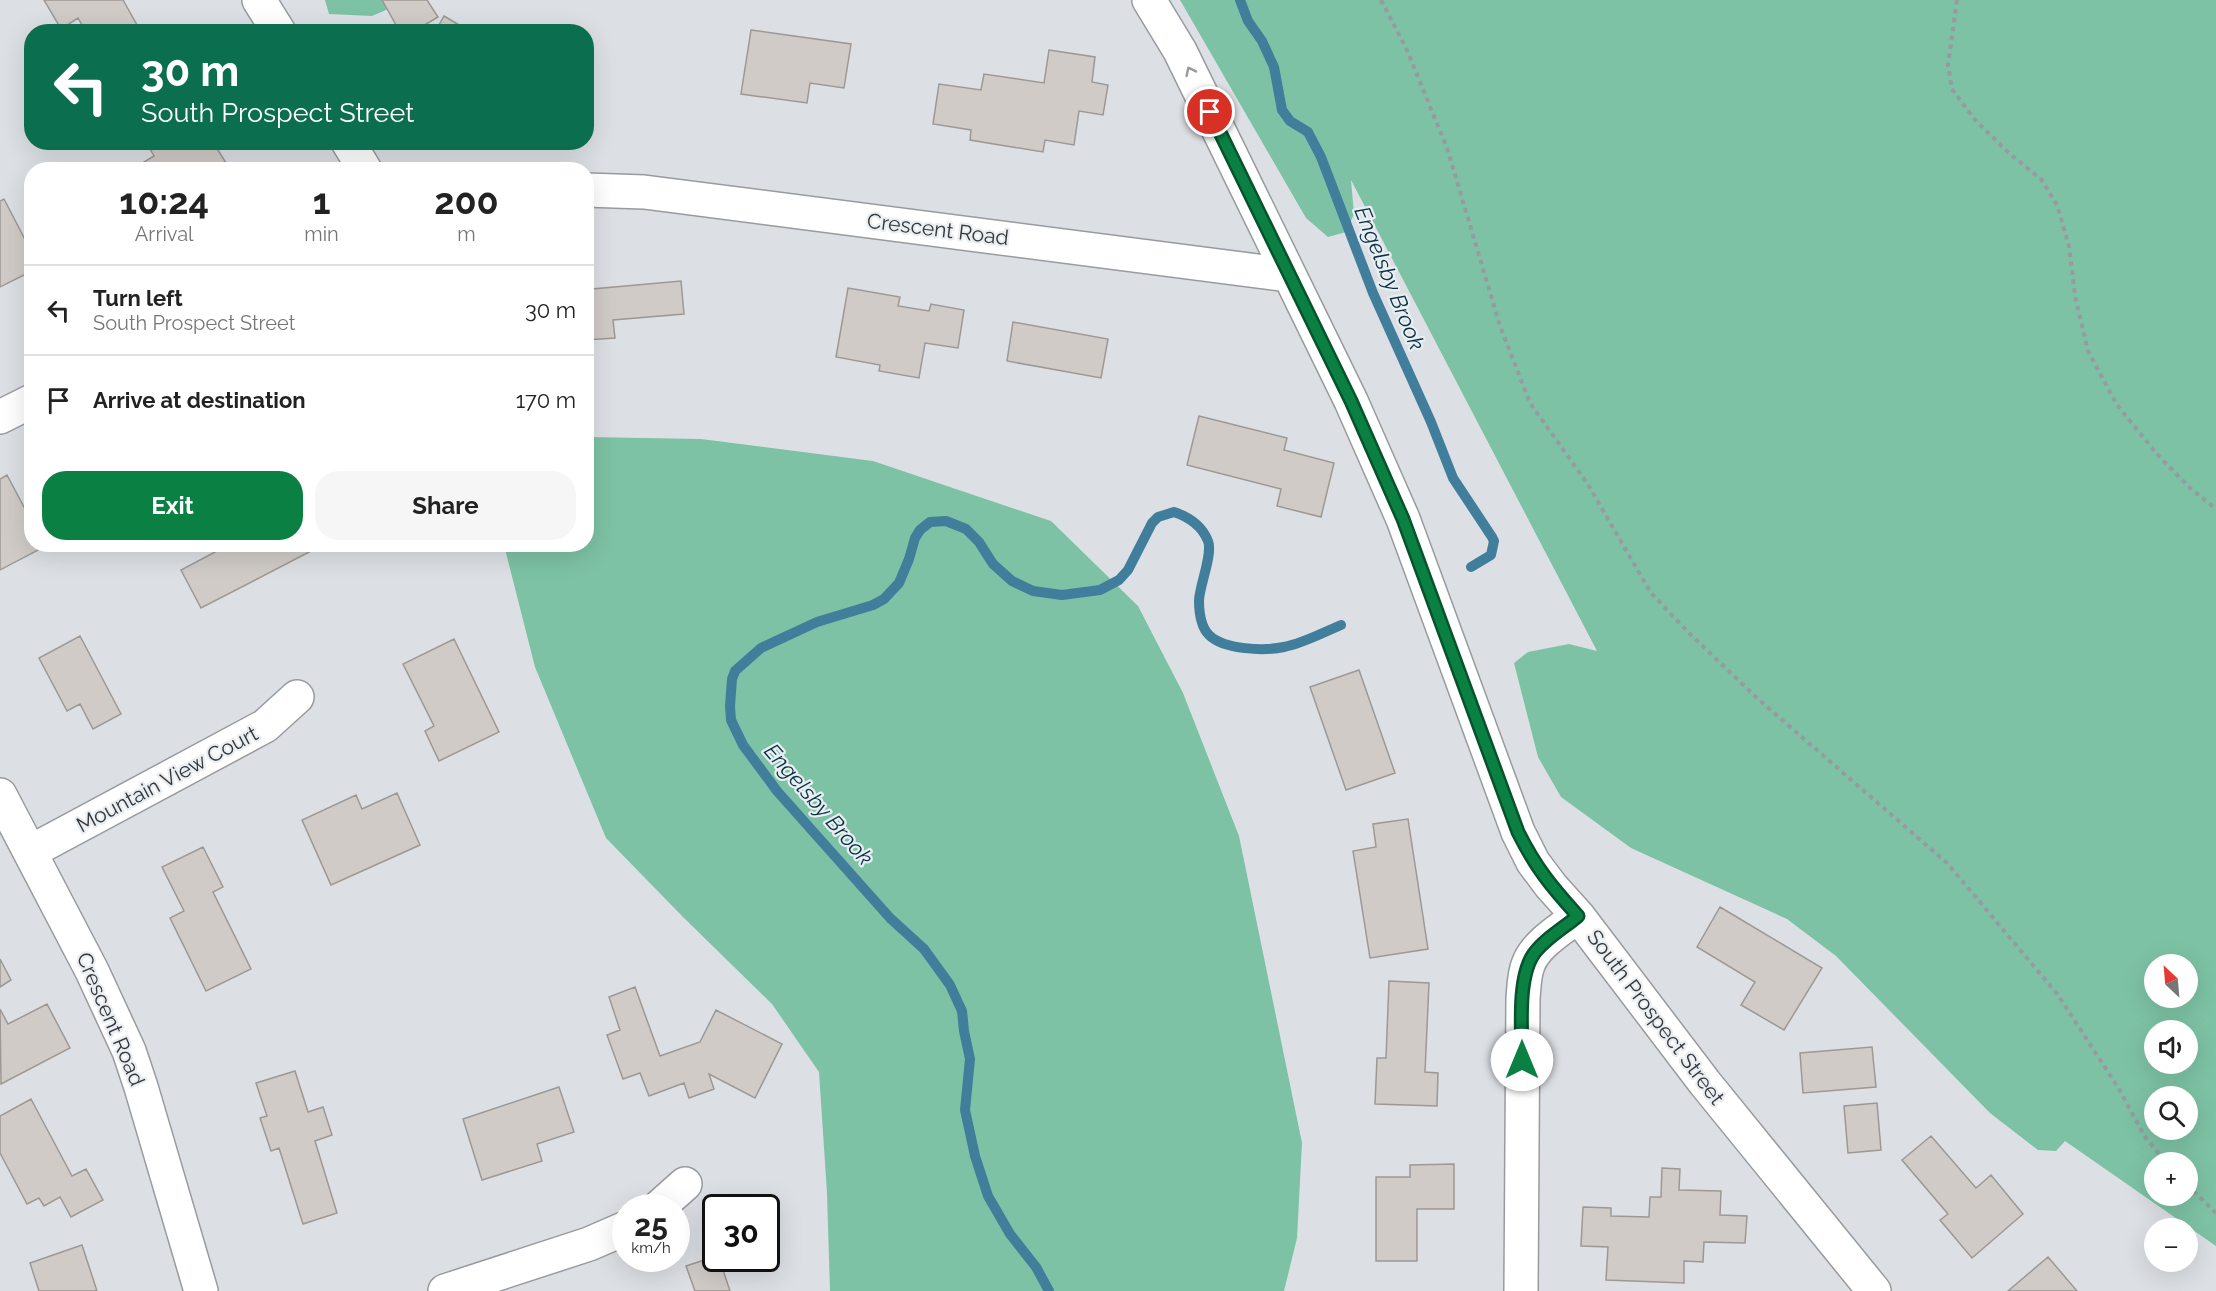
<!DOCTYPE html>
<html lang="en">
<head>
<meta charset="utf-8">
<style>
	body { margin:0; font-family:Raleway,sans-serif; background:#f6f6f6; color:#222; height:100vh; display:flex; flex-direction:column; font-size:22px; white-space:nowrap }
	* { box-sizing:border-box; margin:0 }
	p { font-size:20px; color:#767676 }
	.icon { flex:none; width:33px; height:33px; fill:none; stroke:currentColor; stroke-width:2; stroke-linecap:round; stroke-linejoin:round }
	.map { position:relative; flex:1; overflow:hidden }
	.sheet { position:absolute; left:24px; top:162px; width:570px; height:390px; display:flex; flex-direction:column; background:#fff; border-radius:24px; box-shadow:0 6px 24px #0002 }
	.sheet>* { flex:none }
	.top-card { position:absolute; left:24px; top:24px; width:570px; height:126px; border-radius:24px; box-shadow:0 6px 24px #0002; background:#0b6e4f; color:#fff; overflow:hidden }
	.needle { width:39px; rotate:334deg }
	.tools { position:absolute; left:2144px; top:954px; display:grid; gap:12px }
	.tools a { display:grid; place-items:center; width:54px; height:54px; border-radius:50%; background:#fff; box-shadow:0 6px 24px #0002; font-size:30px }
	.speed { position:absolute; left:612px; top:1194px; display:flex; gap:12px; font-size:30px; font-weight:700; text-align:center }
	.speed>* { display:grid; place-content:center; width:78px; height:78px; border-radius:50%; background:#fff; box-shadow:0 6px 24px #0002; line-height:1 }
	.speed small { font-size:15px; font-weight:400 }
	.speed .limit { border:3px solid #111; border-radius:9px; background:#fff; color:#111 }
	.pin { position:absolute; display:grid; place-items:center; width:51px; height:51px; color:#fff; margin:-26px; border:3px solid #fff; border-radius:50%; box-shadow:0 2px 6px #0007 }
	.me { position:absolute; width:66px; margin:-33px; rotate:0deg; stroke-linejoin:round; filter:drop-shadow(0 0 4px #0008) }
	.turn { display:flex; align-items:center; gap:21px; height:126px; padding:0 18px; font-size:27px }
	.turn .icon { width:78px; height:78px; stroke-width:2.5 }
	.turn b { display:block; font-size:42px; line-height:51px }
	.eta { display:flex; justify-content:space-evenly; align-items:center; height:102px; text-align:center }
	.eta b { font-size:36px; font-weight:700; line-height:42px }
	.button { display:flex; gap:12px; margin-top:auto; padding:12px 18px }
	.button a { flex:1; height:69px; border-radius:24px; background:#0b8043; color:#fff; font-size:24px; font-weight:700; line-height:69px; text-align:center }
	.button a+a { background:#f6f6f6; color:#222 }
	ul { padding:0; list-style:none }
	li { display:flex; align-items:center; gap:18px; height:90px; padding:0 18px; border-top:2px solid #e0e0e0 }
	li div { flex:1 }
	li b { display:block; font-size:22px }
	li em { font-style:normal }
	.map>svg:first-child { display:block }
</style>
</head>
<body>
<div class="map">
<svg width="2216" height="1291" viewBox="0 0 2216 1291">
	<rect width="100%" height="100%" fill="#dce0e5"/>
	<!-- green -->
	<path fill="#7dc2a4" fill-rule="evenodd" d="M325 0H409L372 16 329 14Z
		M1180 0H2216V1246L2065 1141 2056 1151 2038 1150 1990 1113 1836 956 1787 919 1631 848 1561 797 1538 757 1514 663 1528 652 1569 644 1597 651 1351 180 1354 214 1346 232 1328 237 1306 218ZM2154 964H2187V998H2154ZM2154 1030H2187V1064H2154ZM2187 1096V1130H2154V1096ZM2187 1162V1196H2154V1162Z
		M587 437 701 439 873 461 1051 521 1138 606 1183 693 1239 836 1302 1143 1297 1238 1284 1291H830L827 1193 819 1072 772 1004 683 917 606 838 535 667 504 545 586 544Z"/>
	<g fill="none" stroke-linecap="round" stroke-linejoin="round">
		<!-- stream -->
		<path stroke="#417e9b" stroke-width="10" d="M1240 0 1248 21 1262 41 1274 67 1282 110 1290 121 1308 132 1321 157 1373 293 1431 422 1453 478 1492 537 1494 541 1491 555 1471 567
			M1049 1291 1036 1267 1010 1234 988 1196 975 1156 965 1110 970 1059 964 1031 962 1011 950 985 924 949 890 918 777 791 743 745 731 720 730 706 732 679 735 671 761 648 817 622 873 605 884 599 899 583 909 559 915 538 920 530 930 522 946 521 966 529 979 542 993 564 1012 581 1033 591 1062 595 1100 590 1119 580 1128 570 1152 523 1158 517 1174 512C1189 517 1202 526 1208 541 1213 554 1200 584 1199 600 1199 611 1201 627 1209 635 1224 650 1265 651 1284 647 1304 643 1322 633 1341 625"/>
	</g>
	<!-- building -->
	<path fill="#d0cbc7" stroke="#9d9894" stroke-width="1.5" d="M44 0H123L141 32H86L78 18 61 29Z
		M382 0H427L438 17 413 32H400Z
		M444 16 471 32H435Z
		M751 30 851 44 844 88 810 83 807 103 741 94Z
		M1049 50 1095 57 1092 82 1108 85 1103 115 1079 111 1074 145 1045 140 1043 152 970 140 971 130 933 124 939 84 981 90 984 74 1044 83Z
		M146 142H213L228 166 222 170H148L144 162 154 156Z
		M4 199 32 253V271L0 287V201Z
		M681 281 684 314 613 320 615 338 586 340V299H593L592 289Z
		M848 288 900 297 898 306 929 311 931 304 964 310 958 348 925 343 919 378 879 371 880 365 836 357Z
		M1013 322 1108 339 1101 378 1007 361Z
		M1199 416 1287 438 1284 450 1334 463 1321 517 1277 506 1281 489 1187 465Z
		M7 475 32 522V544H43L44 547 0 570V479Z
		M230 544H312L315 549 201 608 181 570Z
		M80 636 121 714 93 729 80 704 67 711 39 658Z
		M454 639 499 732 439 761 425 731 434 726 403 664Z
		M1359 670 1395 773 1346 790 1310 687Z
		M397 793 420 845 331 885 302 820 356 795 362 809Z
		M1408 819 1428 949 1370 958 1353 851 1376 847 1373 824Z
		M203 847 223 887 213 892 251 969 206 991 170 918 184 911 162 867Z
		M1720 907 1822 968 1784 1030 1741 1005 1755 982 1697 947Z
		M0 959 11 980 0 987Z
		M1389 981 1429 983 1425 1072 1438 1073 1437 1106 1375 1104 1377 1058H1386Z
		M635 987 660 1056 700 1042 716 1010 782 1044 755 1098 709 1074 714 1089 689 1098 684 1083 649 1096 640 1073 623 1079 607 1035 620 1030 609 997Z
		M47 1004 70 1048 1 1084 0 1009 8 1024Z
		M1872 1047 1876 1087 1803 1093 1800 1053Z
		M295 1071 308 1112 323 1107 332 1135 315 1141 337 1213 303 1224 279 1148 271 1151 260 1118 267 1116 256 1083Z
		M559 1087 574 1132 537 1144 542 1161 482 1180 463 1119Z
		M31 1099 72 1176 86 1169 103 1200 71 1217 60 1197 44 1206 39 1198 27 1204 0 1153V1116Z
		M1877 1103 1881 1150 1848 1153 1844 1106Z
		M1931 1136 1976 1188 1991 1175 2023 1214 1972 1258 1940 1220 1948 1214 1902 1160Z
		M1454 1164V1209H1417V1261H1376V1177H1410V1165Z
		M1662 1168 1680 1169 1679 1190 1721 1191 1720 1215 1747 1216 1745 1243 1704 1242 1703 1262 1684 1261V1283L1606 1280 1608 1247 1581 1246 1583 1207 1611 1208V1216L1649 1217 1650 1197H1661Z
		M82 1245 97 1291H39L30 1263Z
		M716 1256V1258H719L730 1291H695L686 1266Z
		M2048 1257 2077 1291H2008Z"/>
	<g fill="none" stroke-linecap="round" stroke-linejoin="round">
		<defs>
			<path id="minor" d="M259 0 279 32
				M1149 0 1180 51 1351 401 1403 519 1518 832 1533 862 1551 886 1578 916 1705 1083 1874 1291
				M348 142 365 170
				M586 190 644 192 1288 275
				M0 417 32 401
				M0 795 92 971 129 1051 141 1087 201 1291
				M30 852 265 726 297 697
				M658 1208 685 1184
				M445 1291 589 1244 626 1228
				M1521 1291 1523 998C1524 988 1524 975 1528 965 1535 944 1562 929 1578 916"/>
		</defs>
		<!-- minor casing -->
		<use href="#minor" stroke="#979b9f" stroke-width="36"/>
		<!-- path -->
		<path stroke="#979a9e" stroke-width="4" stroke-dasharray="4.5 4.5" stroke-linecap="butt" d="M1381 0 1406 48 1447 148 1500 326 1530 403 1587 483 1651 593 1689 633 1758 699 1947 863 2058 995 2119 1089 2145 1137 2166 1162
			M1957 0 1948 65 1952 89 1975 120 2010 154 2041 179 2057 205 2069 246 2075 296 2088 351 2117 405 2157 454 2190 488 2216 509
			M2187 1185 2216 1213"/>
		<!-- minor -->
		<use href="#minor" stroke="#fff" stroke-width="33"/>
	</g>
	<!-- one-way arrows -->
	<defs><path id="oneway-chevron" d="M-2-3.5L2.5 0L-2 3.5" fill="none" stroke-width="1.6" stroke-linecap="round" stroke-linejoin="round" transform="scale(1.5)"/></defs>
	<use stroke="#9a9a9c" href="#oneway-chevron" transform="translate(1190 71) rotate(-116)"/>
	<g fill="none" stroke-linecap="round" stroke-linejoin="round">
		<defs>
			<path id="route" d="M1210 112 1351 401 1403 519 1518 832C1536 868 1551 886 1578 916 1564 928 1544 939 1533 955 1517 980 1522 1031 1522 1060"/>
		</defs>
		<!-- route casing -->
		<use href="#route" stroke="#07532c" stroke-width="15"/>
		<!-- route -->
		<use href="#route" stroke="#0b8043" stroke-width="10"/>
	</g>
	<g text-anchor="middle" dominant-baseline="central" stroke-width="4.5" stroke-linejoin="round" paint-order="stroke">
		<!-- street labels -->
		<g font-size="21" fill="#343638" stroke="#e9eef3">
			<text transform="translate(938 229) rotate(7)">Crescent Road</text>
			<text transform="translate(167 779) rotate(-28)">Mountain View Court</text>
			<text transform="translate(1656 1017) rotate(53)">South Prospect Street</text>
			<text transform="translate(111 1019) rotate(67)">Crescent Road</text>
		</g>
		<!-- water labels -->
		<g font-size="22" font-style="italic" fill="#073041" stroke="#e9eef3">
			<text transform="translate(1390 278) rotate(68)">Engelsby Brook</text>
			<text transform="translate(819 804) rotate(49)">Engelsby Brook</text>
		</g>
	</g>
</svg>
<div class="tools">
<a><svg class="needle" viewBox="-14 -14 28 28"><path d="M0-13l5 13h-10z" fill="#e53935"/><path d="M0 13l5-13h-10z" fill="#767676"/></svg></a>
<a><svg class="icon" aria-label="sound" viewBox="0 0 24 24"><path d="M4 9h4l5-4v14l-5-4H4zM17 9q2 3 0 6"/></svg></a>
<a><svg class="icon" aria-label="search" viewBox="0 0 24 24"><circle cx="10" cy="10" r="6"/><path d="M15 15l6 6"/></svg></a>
<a>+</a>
<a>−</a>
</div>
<div class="speed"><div>25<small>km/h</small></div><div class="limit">30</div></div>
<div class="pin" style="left:1210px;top:112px;background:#d93025"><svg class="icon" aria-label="arrive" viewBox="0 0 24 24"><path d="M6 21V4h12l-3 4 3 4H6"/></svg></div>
<svg class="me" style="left:1522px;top:1060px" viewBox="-20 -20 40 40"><circle r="19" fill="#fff"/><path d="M0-13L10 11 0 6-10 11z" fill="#0b8043"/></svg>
<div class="top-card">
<div class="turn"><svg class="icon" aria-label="left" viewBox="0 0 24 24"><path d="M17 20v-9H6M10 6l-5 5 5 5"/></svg><div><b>30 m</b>South Prospect Street</div></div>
</div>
<section class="sheet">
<div class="eta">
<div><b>10:24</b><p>Arrival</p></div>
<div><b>1</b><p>min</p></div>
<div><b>200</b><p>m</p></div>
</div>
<ul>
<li><svg class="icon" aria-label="left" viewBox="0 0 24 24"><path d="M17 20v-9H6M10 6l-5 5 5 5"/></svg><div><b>Turn left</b><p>South Prospect Street</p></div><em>30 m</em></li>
<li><svg class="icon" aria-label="arrive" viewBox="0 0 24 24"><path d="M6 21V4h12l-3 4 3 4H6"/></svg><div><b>Arrive at destination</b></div><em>170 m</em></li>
</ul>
<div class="button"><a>Exit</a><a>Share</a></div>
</section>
</div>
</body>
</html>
